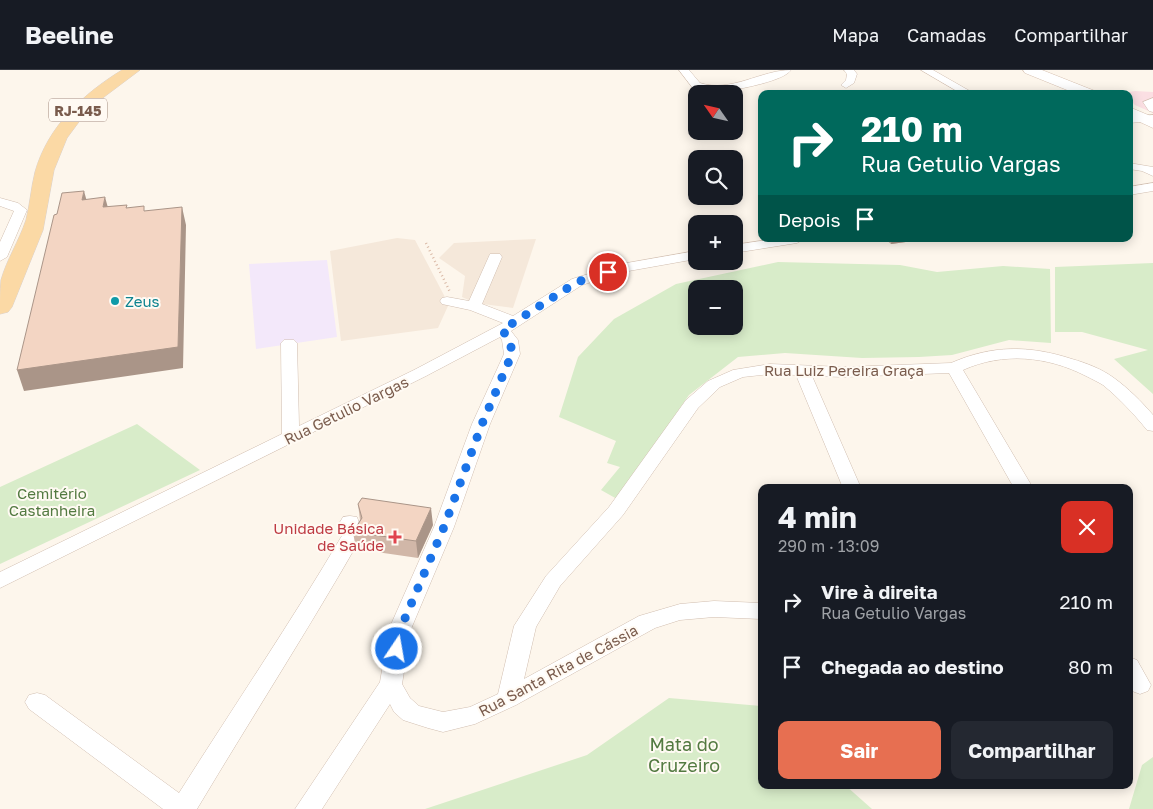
<!DOCTYPE html>
<html lang="pt">
<head>
<meta charset="utf-8">
<style>
	body { margin:0; font-family:"Golos Text",sans-serif; background:#242831; color:#f1f3f6; height:100vh; display:flex; flex-direction:column; font-size:19px; white-space:nowrap }
	* { box-sizing:border-box; margin:0 }
	p { font-size:16px; color:#9ea1a6 }
	.icon { flex:none; width:28px; height:28px; fill:none; stroke:currentColor; stroke-width:2; stroke-linecap:round; stroke-linejoin:round }
	.map { position:relative; flex:1; overflow:hidden }
	.sheet { position:absolute; left:758px; top:414px; width:375px; height:305px; display:flex; flex-direction:column; background:#171b24; border-radius:10px; box-shadow:0 2px 12px #0003 }
	.sheet>* { flex:none }
	.top-card { position:absolute; left:758px; top:20px; width:375px; height:152px; border-radius:10px; box-shadow:0 2px 12px #0003; background:#00695c; color:#fff; overflow:hidden }
	.needle { width:32px; rotate:304deg }
	.buttons { position:absolute; left:688px; top:15px; display:grid; gap:10px }
	.buttons a { display:grid; place-items:center; width:55px; height:55px; border-radius:10px; background:#171b24; box-shadow:0 2px 12px #0003; font-size:25px }
	.pin { position:absolute; display:grid; place-items:center; width:42px; height:42px; color:#fff; margin:-21px; border:2px solid #fff; border-radius:50%; box-shadow:0 1px 5px #0007 }
	.me { position:absolute; width:55px; margin:-28px; rotate:12deg; stroke-linejoin:round; filter:drop-shadow(0 0 4px #0008) }
	.turn { display:flex; align-items:center; gap:18px; height:105px; padding:0 20px; font-size:22px }
	.turn .icon { width:65px; height:65px; stroke-width:2.5 }
	.turn b { display:block; font-size:35px; line-height:42px }
	.then { display:flex; align-items:center; height:48px; padding:0 20px; background:#0003; gap:10px; font-size:19px }
	.round { display:grid; place-items:center; flex:none; width:52px; height:52px; border-radius:10px; background:#242831 }
	.headline { display:flex; align-items:center; justify-content:space-between; height:85px; padding:0 20px }
	h1 { font-size:30px; font-weight:700; line-height:38px }
	.action { display:flex; gap:10px; margin-top:auto; padding:10px 20px }
	.action a { flex:1; height:58px; border-radius:10px; background:#e76f51; color:#fff; font-size:20px; font-weight:700; line-height:58px; text-align:center }
	.action a+a { background:#242831; color:#f1f3f6 }
	ul { padding:0; list-style:none }
	li { display:flex; align-items:center; gap:15px; height:65px; padding:0 20px }
	li div { flex:1 }
	li b { display:block; font-size:19px }
	li em { font-style:normal }
	header { display:flex; align-items:center; gap:30px; box-sizing:border-box; height:70px; padding:0 25px; background:#171b24; border-bottom:1px solid #363941 }
	header strong { font-size:24px }
	nav { display:flex; gap:28px; margin-inline-start:auto; font-size:18px }
	.map>svg:first-child { display:block }
</style>
</head>
<body>
<header>
<strong>Beeline</strong>
<nav><a>Mapa</a><a>Camadas</a><a>Compartilhar</a></nav>
</header>
<div class="map">
<svg width="1153" height="739" viewBox="0 0 1153 739">
	<rect width="100%" height="100%" fill="#fdf6ec"/>
	<!-- residential -->
	<path fill="#f5e8da" d="M397 168 415 170 447 231 448 236 438 258 341 271 330 181Z
		M536 169 513 238 475 233 462 227 465 206 439 188 454 173Z"/>
	<!-- education -->
	<path fill="#f3e8fa" d="M327 190 337 267 256 279 249 194Z"/>
	<!-- medical -->
	<path fill="#fbdfe3" d="M1135 21 1153 22V43L1135 35 1129 29V24L1124 23Z"/>
	<!-- green -->
	<path fill="#d8ecc9" fill-rule="evenodd" d="M778 192 900 195 937 202 1003 196 1050 199 1051 273 1009 270 952 285 919 287 862 288 785 283 738 287 689 325 617 429 601 420 620 397 607 393 616 371 559 347 578 287 614 249 676 214ZM696 219H734V256H696Z
		M1153 193V324L1114 289 1148 280 1082 262H1055V197Z
		M137 354 200 400 0 494V417Z
		M669 628 761 636V715H845L872 739H425L587 685Z
		M1153 687V739H1129L1142 695Z"/>
	<g fill="none" stroke-linecap="round" stroke-linejoin="round">
		<defs>
			<path id="street" d="M679 0H689L700 13C731 23 761 0 791 0 783 12 731 21 716 22 708 22 700 20 692 17Z
				M844 0H854L857 4 854 13 846 18 841 15 846 10 847 4Z
				M921 0H933L975 24H962Z
				M1153 28V42L1149 41 1143 32Z
				M1153 45V51L1129 53V47Z
				M1129 93 1153 97V106L1142 101 1129 99Z
				M1153 113V121L1129 125V117Z
				M0 128 18 133 27 140 7 187 0 191V172L14 141 0 136Z
				M773 169H804L797 173 734 183V175Z
				M696 181V189L623 202 582 215 511 261 518 270 520 284 490 354 454 457 411 559 402 614 410 628 419 636 443 642 470 637 498 624 514 556 546 506 609 437 686 330 708 311 733 300 770 294 844 297 951 293C992 275 1029 275 1072 289 1086 293 1102 299 1114 308 1128 318 1142 332 1153 345V361L1147 360C1134 344 1119 328 1103 315 1098 312 1092 309 1086 306 1047 286 1003 282 963 300L1033 418H1014L949 303 844 307 812 306 861 418H843L796 305 770 304 743 307 720 317 698 338 623 445 560 516 536 557 524 609 639 546 680 534 714 531 761 533V549L714 547 680 550 655 558 516 635 475 654 443 662 428 658 403 650 394 642 390 634 322 739H295L380 612 389 559 434 457 472 354 504 284 502 270 500 267 426 306 0 518V502L282 364 281 273 284 270H294L297 273 299 356 414 300 503 253 470 240 442 234 440 231 442 228 447 227 469 231 490 184H500L502 187 482 234 513 246 572 209 621 194Z
				M350 446 357 447 363 464C310 557 252 647 197 739H163L29 639 25 632 29 625 37 623 45 625 179 723C234 636 291 552 343 464L340 452 343 447Z
				M1129 587 1137 590 1151 615 1148 621 1140 624 1132 621 1129 616Z"/>
			<path id="secondary" d="M1023 0H1042L1095 21 1097 24H1077L1025 3Z
				M1129 37 1153 47V58L1129 47Z"/>
			<path id="primary" d="M122 0H140L96 33 84 45 67 68 54 100 43 160 12 237 8 242 0 244C0 234 0 220 1 210 7 189 19 171 26 150 30 134 31 118 35 102 48 56 83 24 122 0Z"/>
		</defs>
		<!-- street casing -->
		<use href="#street" stroke="#d1beb0" stroke-width="1"/>
		<!-- secondary casing -->
		<use href="#secondary" stroke="#d6c0b0" stroke-width="1"/>
		<!-- primary casing -->
		<use href="#primary" stroke="#dad1cd" stroke-width="1"/>
		<!-- path -->
		<path stroke="#d9b8a5" stroke-width="2.5" stroke-dasharray="1 3" stroke-linecap="butt" d="M426 173 450 222"/>
		<!-- street -->
		<use href="#street" fill="#fff" fill-rule="evenodd"/>
		<!-- secondary -->
		<use href="#secondary" fill="#fff" fill-rule="evenodd"/>
		<!-- primary -->
		<use href="#primary" fill="#fbd9a5" fill-rule="evenodd"/>
	</g>
	<!-- wall -->
	<path fill="#d1b7a8" d="M885 169H913V171L891 174Z
		M358 434 433 455 418 488 356 479 353 462 360 450Z"/>
	<!-- shaded-wall -->
	<path fill="#aa9588" d="M84 121 89 139 82 130Z
		M105 127 110 145 103 137Z
		M182 137 186 155 183 298 24 321 17 300Z
		M892 169H913V171L891 174Z
		M431 438 433 455 418 488 416 471Z"/>
	<!-- building -->
	<path fill="#f3d5c3" stroke="#aa9588" d="M84 121 82 130 105 127 103 137 127 135 126 138 144 136V141L182 137 178 277 17 300 54 145 57 144 62 123Z
		M362 428 431 438 416 471 353 462 362 448 358 434Z"/>
	<g fill="none" stroke-linecap="round" stroke-linejoin="round">
		<!-- route -->
		<path stroke="#1a73e8" stroke-width="9" stroke-dasharray="0 16.2" d="M397 579 400 560 444 457 482 354 512 284 510 270 502 260 577 212 608 202"/>
	</g>
	<!-- markers -->
	<circle fill="#0f9aa8" stroke="#fffaf3" stroke-width="2" cx="115" cy="231" r="5"/>
	<path fill="#e0444e" stroke="#fffaf3" stroke-width="2" d="M392.5 459.5h5v5h5v5h-5v5h-5v-5h-5v-5h5z"/>
	<g text-anchor="middle" dominant-baseline="central" stroke-width="4" stroke-linejoin="round" paint-order="stroke">
		<!-- shield labels -->
		<rect fill="#fffaf3" stroke="#a28b7f" stroke-width="1" x="49" y="28.5" width="58" height="23" rx="4"/>
		<g font-size="14" font-weight="bold" fill="#7a5c4d">
			<text x="78" y="40">RJ-145</text>
		</g>
		<!-- culture labels -->
		<g font-size="15" fill="#0d838f" stroke="#fffaf3" text-anchor="start">
			<text x="125" y="231">Zeus</text>
		</g>
		<!-- street labels -->
		<g font-size="15" fill="#7a5c4d" stroke="#fffaf3">
			<text x="844" y="300">Rua Luiz Pereira Graça</text>
			<text transform="translate(346 340) rotate(-26)">Rua Getulio Vargas</text>
			<text transform="translate(558 600) rotate(-28)">Rua Santa Rita de Cássia</text>
		</g>
		<!-- park labels -->
		<g font-size="15" fill="#537a41" stroke="#fffaf3">
			<text x="52" y="423">Cemitério<tspan x="52" dy="17">Castanheira</tspan></text>
		</g>
		<!-- health labels -->
		<g font-size="15" fill="#be3a42" stroke="#fffaf3" text-anchor="end">
			<text x="384" y="458">Unidade Básica<tspan x="384" dy="17">de Saúde</tspan></text>
		</g>
		<!-- near-park labels -->
		<g font-size="18" fill="#537a41" stroke="#fffaf3">
			<text x="684" y="674">Mata do<tspan x="684" dy="21">Cruzeiro</tspan></text>
		</g>
	</g>
</svg>
<div class="buttons">
<a><svg class="needle" viewBox="-14 -14 28 28"><path d="M0-13l5 13h-10z" fill="#e53935"/><path d="M0 13l5-13h-10z" fill="#9ea1a6"/></svg></a>
<a><svg class="icon" aria-label="search" viewBox="0 0 24 24"><circle cx="10" cy="10" r="6"/><path d="M15 15l6 6"/></svg></a>
<a>+</a>
<a>−</a>
</div>
<div class="pin" style="left:608px;top:202px;background:#d93025"><svg class="icon" aria-label="arrive" viewBox="0 0 24 24"><path d="M6 21V4h12l-3 4 3 4H6"/></svg></div>
<svg class="me" style="left:397px;top:579px" viewBox="-20 -20 40 40"><circle r="17" fill="#1a73e8" stroke="#fff" stroke-width="3"/><path d="M0-11L8 9 0 5-8 9z" fill="#fff"/></svg>
<div class="top-card">
<div class="turn"><svg class="icon" aria-label="right" viewBox="0 0 24 24"><path d="M7 20v-9h11M14 6l5 5-5 5"/></svg><div><b>210 m</b>Rua Getulio Vargas</div></div>
<div class="then">Depois<svg class="icon" aria-label="arrive" viewBox="0 0 24 24"><path d="M6 21V4h12l-3 4 3 4H6"/></svg></div>
</div>
<section class="sheet">
<div class="headline"><div><h1>4 min</h1><p>290 m · 13:09</p></div><a class="round" style="background:#d93025;color:#fff"><svg class="icon" aria-label="close" viewBox="0 0 24 24"><path d="M6 6l12 12M18 6L6 18"/></svg></a></div>
<ul>
<li><svg class="icon" aria-label="right" viewBox="0 0 24 24"><path d="M7 20v-9h11M14 6l5 5-5 5"/></svg><div><b>Vire à direita</b><p>Rua Getulio Vargas</p></div><em>210 m</em></li>
<li><svg class="icon" aria-label="arrive" viewBox="0 0 24 24"><path d="M6 21V4h12l-3 4 3 4H6"/></svg><div><b>Chegada ao destino</b></div><em>80 m</em></li>
</ul>
<div class="action"><a>Sair</a><a>Compartilhar</a></div>
</section>
</div>
</body>
</html>
